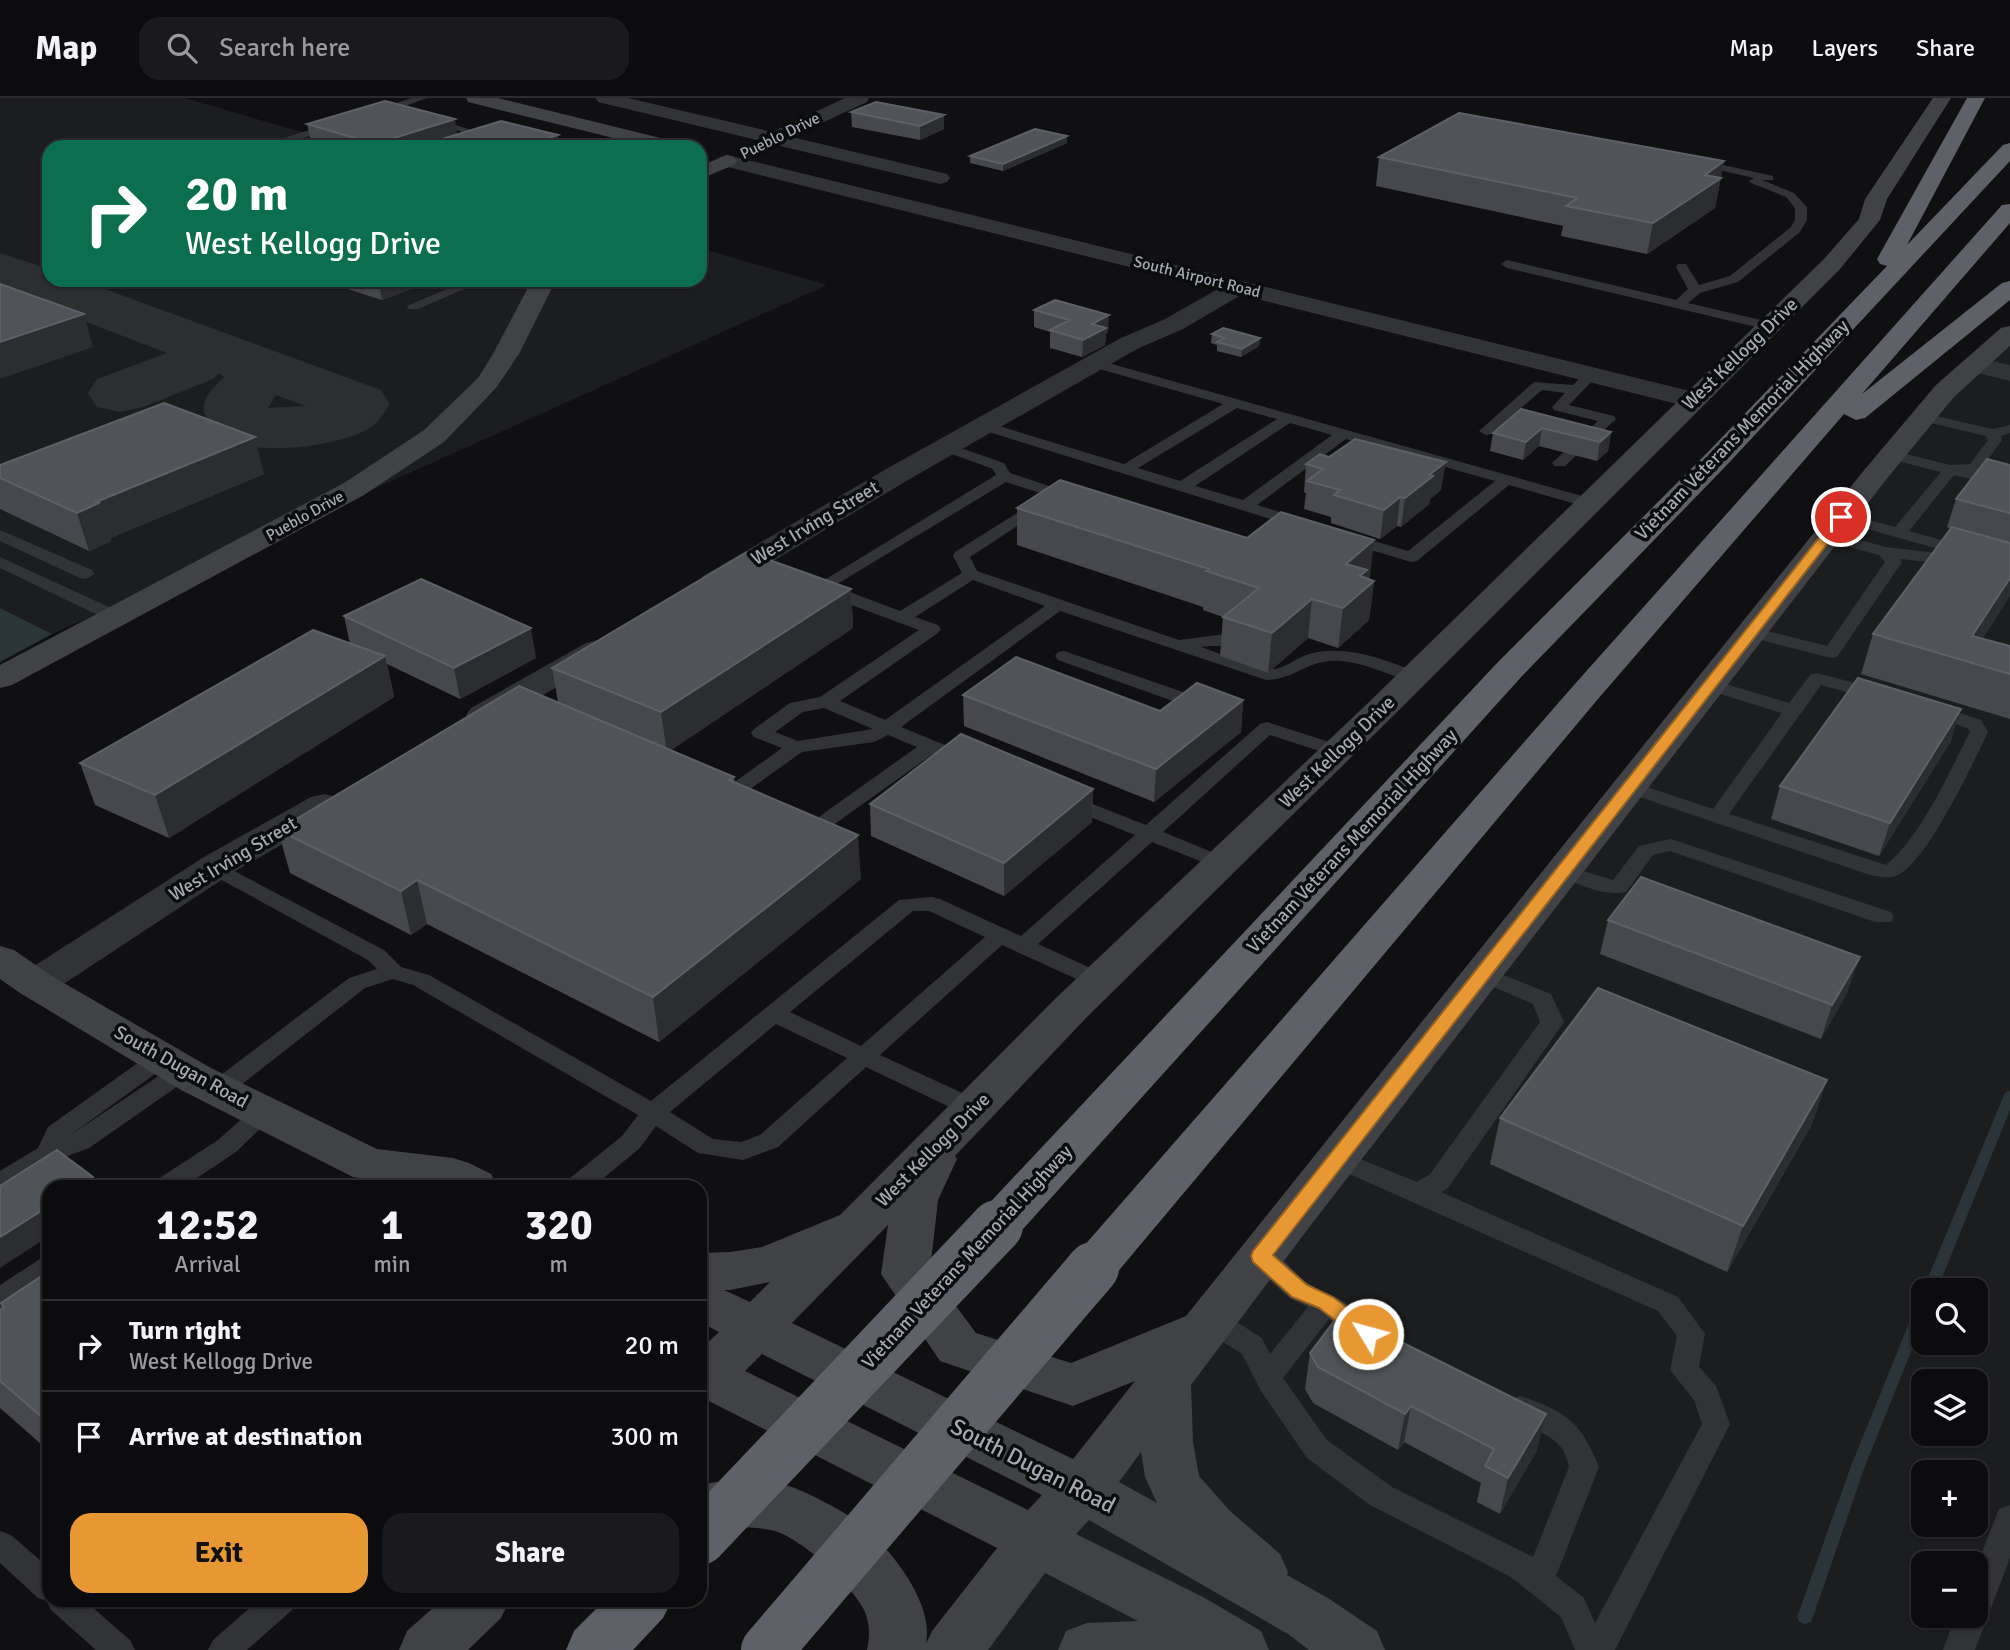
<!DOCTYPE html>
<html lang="en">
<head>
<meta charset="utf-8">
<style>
	body { margin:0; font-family:Signika,sans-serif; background:#1a1a1c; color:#f1f3f6; height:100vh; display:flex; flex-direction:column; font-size:26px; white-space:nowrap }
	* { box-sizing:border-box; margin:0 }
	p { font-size:23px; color:#9a9b9e }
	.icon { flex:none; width:38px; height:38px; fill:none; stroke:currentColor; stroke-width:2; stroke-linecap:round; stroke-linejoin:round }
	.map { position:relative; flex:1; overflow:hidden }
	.details { position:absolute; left:42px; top:1082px; width:665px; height:427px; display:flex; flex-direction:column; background:#0c0c0e; border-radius:21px; box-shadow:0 2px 5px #0004,0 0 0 2px #2c2c2e }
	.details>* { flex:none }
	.guide { position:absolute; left:42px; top:42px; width:665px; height:147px; border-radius:21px; box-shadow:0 2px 5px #0004,0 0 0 2px #2c2c2e; background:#0b6e4f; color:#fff; overflow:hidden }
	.buttons { position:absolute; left:1911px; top:1180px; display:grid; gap:14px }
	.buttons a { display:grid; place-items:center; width:77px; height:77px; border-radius:14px; background:#0c0c0e; box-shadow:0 2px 5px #0004,0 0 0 2px #2c2c2e; font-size:35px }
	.pin { position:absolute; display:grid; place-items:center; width:60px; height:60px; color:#fff; margin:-30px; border:4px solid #fff; border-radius:50%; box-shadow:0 2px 7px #0007 }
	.me { position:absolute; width:77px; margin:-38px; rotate:307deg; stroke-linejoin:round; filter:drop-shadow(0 0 5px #0008) }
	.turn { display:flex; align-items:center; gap:24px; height:147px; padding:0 28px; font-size:32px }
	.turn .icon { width:91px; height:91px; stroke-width:2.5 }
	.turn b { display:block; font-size:49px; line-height:60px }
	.eta { display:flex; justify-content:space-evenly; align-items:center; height:119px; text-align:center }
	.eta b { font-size:42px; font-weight:800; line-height:49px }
	.cta { display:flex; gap:14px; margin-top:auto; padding:14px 28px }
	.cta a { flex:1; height:80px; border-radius:21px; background:#e89832; color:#111; font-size:28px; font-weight:800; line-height:80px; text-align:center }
	.cta a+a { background:#1a1a1c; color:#f1f3f6 }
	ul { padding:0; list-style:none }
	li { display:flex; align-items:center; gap:21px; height:91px; padding:0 28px; border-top:2px solid #2c2c2e }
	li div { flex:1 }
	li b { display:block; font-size:26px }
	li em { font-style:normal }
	header { display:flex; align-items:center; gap:42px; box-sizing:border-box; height:98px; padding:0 35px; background:#0c0c0e; border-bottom:2px solid #2c2c2e }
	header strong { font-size:33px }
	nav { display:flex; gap:38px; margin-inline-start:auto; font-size:24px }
	.search { width:490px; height:63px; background:#1a1a1c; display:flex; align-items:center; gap:18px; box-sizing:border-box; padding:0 24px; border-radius:21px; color:#9a9b9e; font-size:26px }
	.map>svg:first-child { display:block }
</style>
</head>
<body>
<header>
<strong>Map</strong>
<div class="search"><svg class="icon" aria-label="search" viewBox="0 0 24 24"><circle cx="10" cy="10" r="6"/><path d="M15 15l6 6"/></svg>Search here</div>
<nav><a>Map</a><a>Layers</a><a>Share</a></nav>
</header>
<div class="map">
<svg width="2010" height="1552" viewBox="0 0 2010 1552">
	<rect width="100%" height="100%" fill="#101012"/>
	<!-- built -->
	<path fill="#1c1d1f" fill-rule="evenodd" d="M0 0H185L353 49H49V182H700V150L827 187 52 536 0 510Z
		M2010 236V1552H957L1945 293ZM1923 1192H1976V1244H1923ZM1923 1283H1976V1335H1923ZM1923 1374H1976V1426H1923ZM1923 1465H1976V1517H1923Z"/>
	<!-- water -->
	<path fill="#2b3439" d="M0 510 52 536 0 564Z"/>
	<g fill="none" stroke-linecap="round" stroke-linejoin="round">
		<!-- stream -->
		<path fill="#2b3439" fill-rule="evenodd" d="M2010 993V1012L1937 1192H1923L2004 997 2006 994Z
			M1923 1203V1224L1865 1368 1813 1519 1811 1524 1805 1526 1799 1524 1797 1519 1851 1368 1916 1208 1918 1204Z"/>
		<!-- taxiway -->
		<path fill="#2c2e30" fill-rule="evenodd" d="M0 155 49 171V182H80L381 292 390 306C385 313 381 321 374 327 346 349 247 361 218 337 215 334 211 328 209 324 196 306 210 292 224 279L219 275 213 281 143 309 120 314 97 309 88 295 97 281 167 255 0 191ZM276 297 306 308 268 310Z"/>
		<!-- lane -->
		<path fill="#323336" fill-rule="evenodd" d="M412 0H427L400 10 478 34 469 36 390 12V7Z
			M335 24 340 27 339 29 272 49H255Z
			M1696 61 1773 78V82H1762L1794 95 1807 109V122L1800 134 1738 184 1700 195 1688 205 1774 225V231L1769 232 1507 170 1501 166 1507 162 1676 202 1688 191 1676 169 1678 166H1686L1699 187 1730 178 1791 129 1795 122V110L1786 99 1751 85 1749 83 1754 80 1692 66 1691 64Z
			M468 182H485L418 211H408L407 208Z
			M1094 261 1596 402 1598 405 1590 410 1509 387 1417 463 1411 464 1341 443 1339 440 1347 435 1408 453 1495 383 1346 341 1257 407 1309 423 1311 426 1309 429 1303 431 979 331 977 328 979 325H989L1124 366 1223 306 1089 268V262ZM1237 310 1277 321 1180 383 1138 370ZM1290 325 1332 337 1243 402 1195 388Z
			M1592 272 1599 276 1569 307 1614 318 1616 321 1586 349H1576L1574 346 1598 323 1554 312 1552 309 1565 295 1542 292 1491 336 1486 337 1479 333 1534 284 1573 287 1587 273Z
			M1923 315 1993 331 2010 327V335L2001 338 2002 342 1979 374 2010 381V391L1954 377 1909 433 2010 461V471L1835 422 1833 419 1841 414 1895 429 1941 374 1886 360 1883 357 1886 354 1891 352 1950 367 1970 366 1988 342 1986 338 1918 322 1916 319Z
			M946 345 1004 365 1010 375 1064 393 1066 396 970 459 977 473 1179 542 1233 535 1246 538 1249 542 1246 546C1233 549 1216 547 1201 549 1222 556 1247 569 1269 571 1283 573 1295 560 1309 556 1348 546 1384 562 1420 575L1423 579 1414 584C1384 577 1355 558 1323 564 1302 568 1292 581 1266 582L1060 513 901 629 974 659 977 663 974 667H960L933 656 822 735C812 738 799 735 793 726L796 722 803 720 813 723 917 649 888 637 874 644 802 654 746 694 755 701 752 705C742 708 728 704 722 695L725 691 782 650 754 639 751 635 754 631 790 605 820 599 919 532 819 495 813 489 996 377 993 371 941 352 939 349 941 346ZM1006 384 1046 397 955 454 953 458 962 475 900 513 834 488ZM973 482 1045 508 885 622 840 603 938 535 941 531 938 527 915 519ZM824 610 873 631 798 643 775 634 803 614Z
			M1570 351 1578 356 1565 368H1555L1552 365 1565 353Z
			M0 432 92 472 94 476 86 481 80 480 0 443Z
			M1827 433 1886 449 1929 454 2010 476V486L1928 464 1900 461 1902 464 1837 559 1831 560 1745 538 1742 534 1745 530 1751 529 1827 548 1885 464 1879 457 1821 441 1819 438Z
			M0 459 122 515 125 519 116 524 110 523 0 470Z
			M1064 553 1212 604 1214 608 1212 612H1198L1058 562 1055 558 1058 554Z
			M1817 575 1885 593 1887 597 1878 603 1821 587 1729 716 1886 767C1922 737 1948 676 1970 634L1967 630 1926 616 1924 612 1933 606 1981 622 1988 634C1974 664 1926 765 1898 777 1886 782 1873 778 1861 774L1622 693 1619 689 1622 685 1629 683 1713 711 1782 615 1704 591 1701 587 1704 583H1716L1789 605 1811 576Z
			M1267 624 1345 649 1348 653 1338 659 1270 637 1163 734 1229 761 1232 765 1229 769H1215L1152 744 1038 846 1108 878 1111 883 1108 888 1100 890 1092 888 1002 847 880 957 984 1005 987 1011 984 1017 975 1019 966 1017 866 969 778 1049 743 1062 698 1055 656 1028 640 1050 594 1088H566L569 1081 622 1038 638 1017 413 887 393 881 365 890 227 998 218 1000 209 998 206 992 209 986 349 880 377 871 368 862 207 774 204 770 207 766H221L384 852 401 869 429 877 651 1003 899 802 932 799 940 801 1021 838 1135 737 1058 706 1055 702 1058 698H1072L1146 727 1260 626ZM913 813H929L985 839 861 948 790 914ZM776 926 847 960 760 1037 741 1044 713 1041 670 1014Z
			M1671 741 1891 814 1894 819 1891 824H1875L1670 753 1653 757 1626 794C1603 799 1577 785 1556 777L1553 773 1556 769 1563 767 1613 782 1639 748Z
			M1483 869 1551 896 1564 924 1448 1090 1441 1094 1678 1199 1705 1236 1699 1269 1716 1288 1730 1326 1615 1552H1575L1561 1519 1511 1479 1370 1407 1307 1360 1261 1293 1242 1256 1201 1230 1197 1222 1201 1214 1211 1211 1221 1214 1262 1240 1270 1256 1308 1209 1289 1200 1251 1165 1247 1158 1251 1151C1257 1149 1260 1147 1267 1150 1283 1157 1294 1176 1309 1186 1331 1200 1364 1207 1377 1232L1373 1240C1355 1246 1343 1232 1329 1221L1283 1280 1327 1342 1392 1389 1533 1459 1569 1369C1567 1362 1565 1354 1560 1348 1546 1331 1515 1329 1506 1310L1510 1302 1520 1298C1567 1314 1580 1323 1599 1369L1556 1478 1584 1500 1595 1525 1702 1326 1694 1302 1670 1272 1677 1238 1658 1213 1329 1067 1325 1061 1329 1055 1338 1052 1417 1084 1430 1076 1540 924 1533 906 1475 881 1472 876 1475 871Z
			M161 952 169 954 173 960 169 966 69 1038 175 967 183 965 191 967 195 973 191 979 89 1050 57 1062 0 1094V1073L38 1050 48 1029 153 954Z
			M264 1006 273 1009 276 1015 236 1054 185 1088H155L158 1081 218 1042 255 1009Z
			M49 1158V1182L10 1208 0 1211V1187L40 1161Z
			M2010 1407V1460L1975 1552H1943L1956 1517H1976V1469L1999 1411Z
			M0 1433 11 1437 49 1470V1502H84L130 1542 135 1552H96L51 1512 47 1503 38 1500 0 1465Z
			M259 1502H297L292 1512 247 1552H208L213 1542Z"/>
		<!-- street -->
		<path fill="#323336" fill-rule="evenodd" d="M596 0H628L772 34 845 0H869L867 4 792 39 947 76 950 80 947 84 940 86 776 47 766 50 759 48 757 42 598 4Z
			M727 57 1702 296 1706 302 1702 308 1693 310 1241 197 1183 231 1137 251 908 382 725 492 714 494 703 492 699 485 703 478 888 370 1119 241 1165 221 1218 191 720 67 717 63 720 59Z
			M1974 259 2010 267V283L1965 272 1961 267 1965 262Z
			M598 542 610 545 614 552 610 559 495 624 483 627 471 624 466 617 471 610 586 545Z
			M324 696 337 699 342 707 337 715 232 775 50 895 35 899 20 895 14 886 20 877 204 759 311 699Z"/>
		<!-- secondary -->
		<path fill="#404246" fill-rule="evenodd" d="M466 0H498L681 45 684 49H650L468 4Z
			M1933 0H1951L1887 101 1880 122 1840 171 1391 620 1087 919 955 1058 957 1061 938 1102 930 1173 976 1235 1071 1265 1186 1218 1865 371 1936 287 2001 230 2010 228V248L1954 299 1885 383 1304 1136 1191 1287 1193 1344 1199 1378 1230 1413 1280 1456 1288 1474 1287 1477 1328 1500 1377 1533 1385 1552H1309L1288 1536 1089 1422 1076 1436 1203 1499 1261 1533 1269 1552H1058L1066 1533 1087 1525 1138 1523 1045 1475 988 1552H867C870 1539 870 1523 863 1510 849 1485 802 1441 775 1433 751 1426 724 1433 700 1424V1388C721 1380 763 1382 785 1387 803 1391 853 1418 866 1430 894 1456 934 1506 926 1546L932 1533 997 1450 709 1303 700 1306V1252L719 1234 700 1224V1155L730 1154 762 1149 840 1117 1057 899 1367 606 1824 161 1859 121 1865 101ZM888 1127 881 1176 940 1263 1073 1308 1135 1283 1073 1361 792 1225ZM770 1184 750 1204 724 1192H730ZM762 1256 1042 1397 1028 1412 745 1273ZM1141 1354 1145 1379 1157 1405 1119 1384Z
			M727 57 734 59 737 63 734 67 700 81V68Z
			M532 182H556L519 256 496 290 444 344 364 397 12 587 0 590V567L344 385 424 332 478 280 493 256Z
			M0 848 14 852 50 877 211 970 377 1051 453 1060 469 1065 491 1076 498 1088H410L353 1079 181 992 20 895 0 881Z
			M442 1502H510L501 1520 468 1552H399L407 1533Z"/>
		<!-- highway -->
		<path fill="#5e6167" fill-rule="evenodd" d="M1967 0H1985L1907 147 2003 47 2010 45V63L1724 370 1523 577 1014 1141 997 1146 980 1141 973 1128 980 1115 1499 563 1704 358 1887 168 1880 166 1877 161Z
			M2010 106V125L1862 296 2002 185 2010 183V202L1865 320 1856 322 1844 316 1598 601 1110 1183 1093 1189 1076 1183 1069 1170 1076 1157 1574 587 2002 107Z
			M605 1502H672L663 1520 633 1552H566L574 1533Z"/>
		<!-- highway-bridge -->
		<path stroke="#5e6167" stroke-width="52" d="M700 1441 997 1128
			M767 1552 1093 1170"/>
	</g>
	<!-- wall -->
	<path fill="#46484d" d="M851 14 944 17V31L920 42 852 29Z
		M307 26 457 36 558 37 559 49H316L312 48Z
		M1067 45 1003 73 970 65V58Z
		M1379 59 1724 63 1715 110 1647 156 1561 138 1563 128 1376 88Z
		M320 182H435L382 202Z
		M1055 202 1108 234 1106 236 1105 247 1082 259 1050 250V234L1034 229V212Z
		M1212 236 1260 240 1259 248 1241 259 1217 253V247L1211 245Z
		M1521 311 1611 334 1608 353 1597 363 1539 348 1523 362 1490 353 1493 335Z
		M1306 366 1441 392 1430 401 1429 406 1401 429 1397 428 1380 441 1331 425V419L1304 411 1306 395 1304 394Z
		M0 367 264 376 110 440 111 443 89 453 0 411Z
		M2010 367V498L1982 541 2010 548V621L1861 576 1873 536 1951 431 1947 429 1956 401Z
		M1017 410 1370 480 1368 481 1374 483 1369 522 1338 550 1308 540 1268 575 1220 558 1223 519 1203 512V509L1017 447Z
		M851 491 853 530 671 652 734 679 735 685 861 781 659 944 427 826 411 837 290 775 278 732 558 604 552 570Z
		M344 518 536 560 460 601 387 566 394 599 169 740 95 707 80 665 350 546Z
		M963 597 1160 613 1243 602 1241 634 1154 704 964 628Z
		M1951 643 1879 758 1771 721 1780 688Z
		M1093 691 1092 724 1004 798 871 738 870 706Z
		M1608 822 1848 893 1821 941 1600 856Z
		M1827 982 1811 1028 1727 1174 1490 1066 1500 1020Z
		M49 1173V1353L0 1310V1212L3 1210 1 1205Z
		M1310 1255 1537 1352 1500 1416 1477 1404 1481 1385 1404 1344 1398 1352 1313 1305 1305 1291Z"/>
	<!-- shaded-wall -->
	<path fill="#2c2d31" d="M944 17V31L920 42V28Z
		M455 21 458 42 429 45 430 49H376L375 46Z
		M558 37 559 49H522Z
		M1067 38V45L1003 73V66Z
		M1724 63 1715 110 1647 156 1653 125 1705 77Z
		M378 182H435L382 202Z
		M84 216 93 249 0 281V244Z
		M1109 217 1108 234 1106 236 1105 247 1082 259 1083 242 1092 226Z
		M1260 240 1259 248 1241 259 1242 251Z
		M1542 330 1539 348 1523 362 1526 344Z
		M1611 334 1608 353 1597 363 1600 344Z
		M255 339 264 376 110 440 111 443 89 453 77 415 96 404Z
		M1446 364 1441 392 1430 401 1429 406 1401 429 1405 400 1429 377Z
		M1400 399 1397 428 1380 441 1384 412Z
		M1374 442 1370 480 1365 484 1374 483 1369 522 1338 550 1343 510 1346 466Z
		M2010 480V498L1968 564 1972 538Z
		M851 491 853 530 667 655 661 614Z
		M1312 501 1308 540 1268 575 1272 535Z
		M531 530 536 560 460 601 454 570Z
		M385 558 394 599 169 740 155 697Z
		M1243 602 1241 634 1154 704 1156 671Z
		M1961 611 1951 643 1879 758 1890 725Z
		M1093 691 1092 724 1004 798V765Z
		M858 737 861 781 659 944 653 899Z
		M417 782 427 826 411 837 401 793Z
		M1860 859 1848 893 1821 941 1832 907Z
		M1827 982 1811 1028 1727 1174 1743 1128Z
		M93 1079 96 1088H79Z
		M49 1108V1138L0 1170V1139Z
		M1411 1308 1404 1344 1398 1352 1405 1316Z
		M1546 1316 1537 1352 1500 1416 1508 1380Z"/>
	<!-- building -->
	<path fill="#505358" stroke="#5d6066" stroke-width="2" d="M385 3 455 21 375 46 307 26Z
		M876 4 944 17 920 28 851 14Z
		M1459 15 1724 63 1705 77 1721 80 1653 125 1566 108 1577 100 1379 59Z
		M501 23 558 37 522 49H445L429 45Z
		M1035 31 1067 38 1003 66 970 58Z
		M0 186 84 216 0 244Z
		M1055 202 1109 217 1092 226 1106 230 1083 242 1050 232 1070 222 1034 212Z
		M1223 230 1260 240 1242 251 1217 244 1224 240 1212 236Z
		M164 305 255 339 96 404 99 405 77 415 0 380V367Z
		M1521 311 1611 334 1600 344 1542 330 1526 344 1493 335Z
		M1355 341 1446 364 1429 377 1433 378 1405 400 1400 399 1384 412 1334 397 1340 392 1307 383 1323 371 1306 366 1320 356 1329 359Z
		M1987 361 2010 367V415L1956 401Z
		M1060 382 1247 440 1281 414 1374 442 1346 466 1367 472 1360 478 1374 483 1343 510 1312 501 1272 535 1223 519 1259 490 1206 473 1209 471 1017 410Z
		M1952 429 2010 445V480L1972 538 2010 548V576L1873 536Z
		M747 454 851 491 661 614 552 570Z
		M421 481 531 530 454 570 344 518Z
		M313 532 385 558 155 697 80 665Z
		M1016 559 1160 613 1197 585 1243 602 1156 671 963 597Z
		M1858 580 1961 611 1890 725 1780 688Z
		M519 588 734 679 729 682 858 737 653 899 417 782 401 793 278 732Z
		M961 636 1093 691 1004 765 870 706Z
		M1641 779 1860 859 1832 907 1608 822Z
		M1598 890 1827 982 1743 1128 1500 1020Z
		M57 1052 93 1079 79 1088H49V1108L0 1139V1088Z
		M49 1173V1325L0 1283V1212L4 1209 1 1205Z
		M1341 1214 1546 1316 1508 1380 1485 1368 1494 1351 1411 1308 1405 1316 1318 1269 1310 1255Z"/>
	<!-- route -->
	<path fill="#e89832" stroke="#976320" stroke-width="2" d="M1841 416 1846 417V422L1273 1157 1307 1187 1333 1199 1375 1230 1378 1236 1375 1242 1368 1244 1361 1242 1319 1210 1292 1199 1253 1164 1251 1158 1253 1153 1837 417Z"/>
	<g text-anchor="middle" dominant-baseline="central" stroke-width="7" stroke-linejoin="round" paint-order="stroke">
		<!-- far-street labels -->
		<g font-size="16" fill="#a2a9b2" stroke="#0b0c0d">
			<text transform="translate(780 38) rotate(-26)">Pueblo Drive</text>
			<text transform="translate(1197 179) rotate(14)">South Airport Road</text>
			<text transform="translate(305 418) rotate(-29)">Pueblo Drive</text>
		</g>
		<!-- street labels -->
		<g font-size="19" fill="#a2a9b2" stroke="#0b0c0d">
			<text transform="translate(1740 256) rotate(-44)">West Kellogg Drive</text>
			<text transform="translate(1742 332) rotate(-46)">Vietnam Veterans Memorial Highway</text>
			<text transform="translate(815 425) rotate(-31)">West Irving Street</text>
			<text transform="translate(1337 654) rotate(-44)">West Kellogg Drive</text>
			<text transform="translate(1352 743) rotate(-47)">Vietnam Veterans Memorial Highway</text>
			<text transform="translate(233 761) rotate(-31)">West Irving Street</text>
			<text transform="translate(181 969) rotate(29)">South Dugan Road</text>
			<text transform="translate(933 1052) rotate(-45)">West Kellogg Drive</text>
			<text transform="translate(967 1159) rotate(-47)">Vietnam Veterans Memorial Highway</text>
		</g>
		<!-- near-street labels -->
		<g font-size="23" fill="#a2a9b2" stroke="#0b0c0d">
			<text transform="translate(1033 1368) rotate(27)">South Dugan Road</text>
		</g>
	</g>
</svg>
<div class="buttons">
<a><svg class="icon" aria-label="search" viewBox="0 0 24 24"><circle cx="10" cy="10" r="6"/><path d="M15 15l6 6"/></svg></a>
<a><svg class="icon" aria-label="layers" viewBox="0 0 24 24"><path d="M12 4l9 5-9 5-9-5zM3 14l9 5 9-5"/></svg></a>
<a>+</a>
<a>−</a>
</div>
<div class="pin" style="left:1841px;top:419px;background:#d93025"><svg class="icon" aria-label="arrive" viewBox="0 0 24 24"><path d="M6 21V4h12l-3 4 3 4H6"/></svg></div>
<svg class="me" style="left:1368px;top:1236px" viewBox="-20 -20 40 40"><circle r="17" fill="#e89832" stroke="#fff" stroke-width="3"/><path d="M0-11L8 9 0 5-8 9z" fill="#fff"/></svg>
<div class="guide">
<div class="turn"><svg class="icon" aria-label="right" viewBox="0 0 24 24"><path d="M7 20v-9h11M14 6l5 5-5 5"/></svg><div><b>20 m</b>West Kellogg Drive</div></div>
</div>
<section class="details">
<div class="eta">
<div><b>12:52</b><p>Arrival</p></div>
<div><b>1</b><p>min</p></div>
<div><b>320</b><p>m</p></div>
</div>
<ul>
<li><svg class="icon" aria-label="right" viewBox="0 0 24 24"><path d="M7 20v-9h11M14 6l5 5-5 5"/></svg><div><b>Turn right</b><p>West Kellogg Drive</p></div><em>20 m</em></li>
<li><svg class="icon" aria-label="arrive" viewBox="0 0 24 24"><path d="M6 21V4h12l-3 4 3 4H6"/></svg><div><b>Arrive at destination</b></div><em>300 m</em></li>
</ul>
<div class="cta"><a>Exit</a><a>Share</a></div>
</section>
</div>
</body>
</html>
